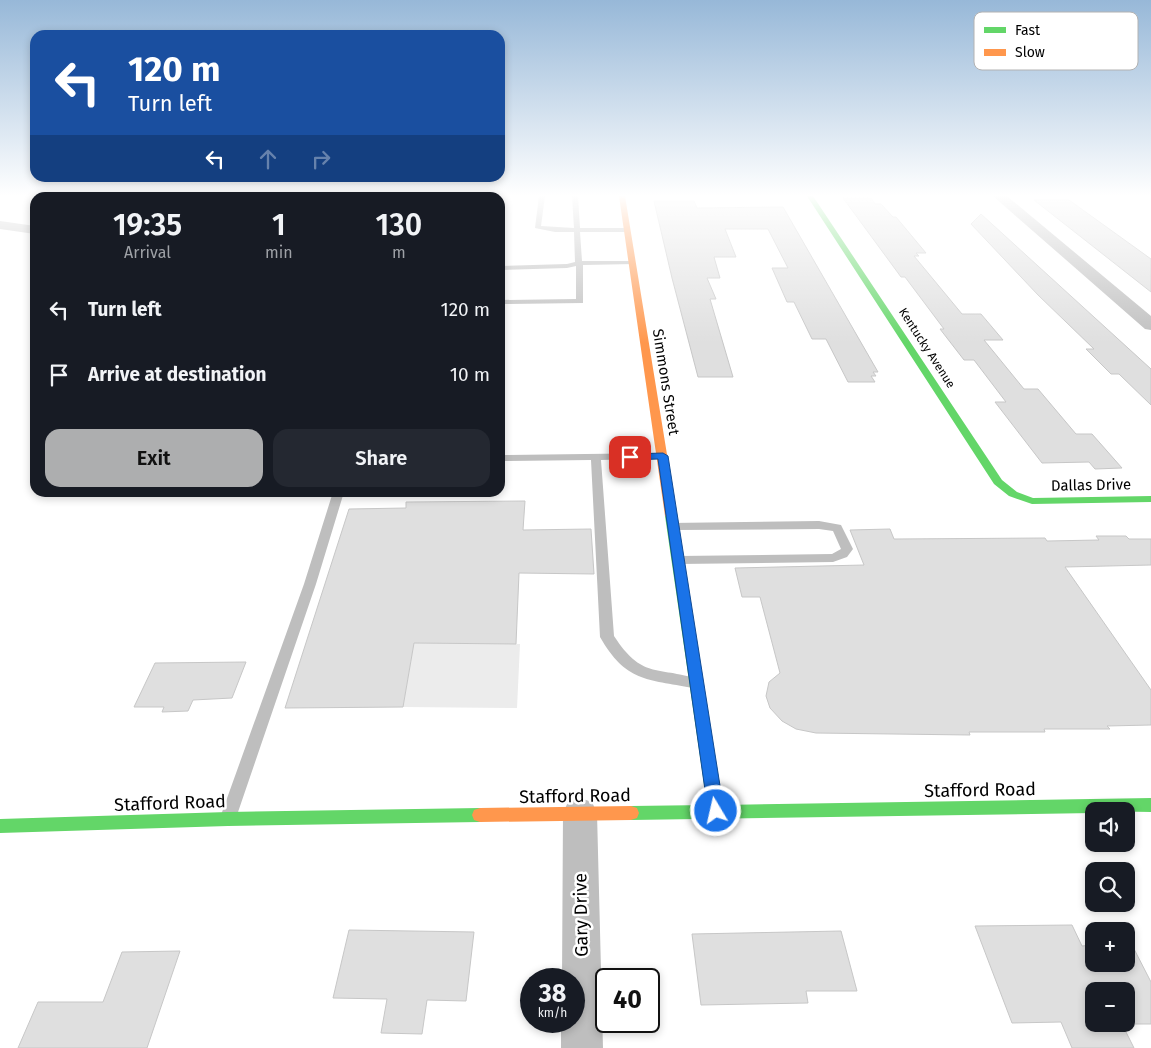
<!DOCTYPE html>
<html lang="en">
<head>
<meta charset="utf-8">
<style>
	body { margin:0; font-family:"Fira Sans",sans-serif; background:#242831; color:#f1f3f6; height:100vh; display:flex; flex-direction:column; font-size:19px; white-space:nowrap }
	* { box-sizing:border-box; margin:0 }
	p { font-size:16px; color:#9ea1a6 }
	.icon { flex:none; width:28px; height:28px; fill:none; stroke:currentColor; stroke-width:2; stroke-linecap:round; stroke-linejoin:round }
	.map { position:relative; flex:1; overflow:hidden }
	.sheet { position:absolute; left:30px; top:192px; width:475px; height:305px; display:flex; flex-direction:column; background:#171b24; border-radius:15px; box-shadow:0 2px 8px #0003 }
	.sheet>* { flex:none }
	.top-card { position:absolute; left:30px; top:30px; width:475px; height:152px; border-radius:15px; box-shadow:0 2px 8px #0003; background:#1a4fa0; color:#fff; overflow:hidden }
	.buttons { position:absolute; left:1085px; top:802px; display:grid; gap:10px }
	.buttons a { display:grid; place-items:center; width:50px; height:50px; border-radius:10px; background:#171b24; box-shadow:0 2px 8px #0003; font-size:25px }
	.speed { position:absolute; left:520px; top:968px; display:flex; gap:10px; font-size:25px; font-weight:700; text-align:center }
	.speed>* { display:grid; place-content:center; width:65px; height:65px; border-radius:50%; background:#171b24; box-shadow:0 2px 8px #0003; line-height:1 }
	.speed small { font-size:12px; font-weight:400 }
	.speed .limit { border:2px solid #111; border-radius:8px; background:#fff; color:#111 }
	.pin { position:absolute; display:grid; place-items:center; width:42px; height:42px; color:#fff; margin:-21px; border-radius:10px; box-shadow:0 2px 8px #0006 }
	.me { position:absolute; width:55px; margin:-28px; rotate:351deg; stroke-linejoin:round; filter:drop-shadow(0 0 4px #0008) }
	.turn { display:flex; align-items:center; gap:18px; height:105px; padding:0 15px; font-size:22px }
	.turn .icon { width:65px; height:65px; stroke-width:2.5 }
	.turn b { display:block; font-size:35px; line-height:42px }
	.lanes { display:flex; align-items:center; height:48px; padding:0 15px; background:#0003; justify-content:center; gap:25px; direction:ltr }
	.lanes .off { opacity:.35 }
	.eta { display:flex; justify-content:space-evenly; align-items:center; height:85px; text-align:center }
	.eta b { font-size:30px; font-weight:600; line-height:35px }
	.button { display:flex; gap:10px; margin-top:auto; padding:10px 15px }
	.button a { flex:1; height:58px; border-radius:15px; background:#adaeaf; color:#111; font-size:20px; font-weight:600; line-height:58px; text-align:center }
	.button a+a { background:#242831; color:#f1f3f6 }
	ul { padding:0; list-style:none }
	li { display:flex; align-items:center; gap:15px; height:65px; padding:0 15px }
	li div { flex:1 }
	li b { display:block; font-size:19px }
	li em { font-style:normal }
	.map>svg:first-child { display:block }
</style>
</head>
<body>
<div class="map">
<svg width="1151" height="1048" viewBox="0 0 1151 1048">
	<rect width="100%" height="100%" fill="#fff"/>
	<!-- green -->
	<path fill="#ececec" d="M414 643 520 644 517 708 403 707Z"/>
	<!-- building -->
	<path fill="#dfdfdf" stroke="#c7c7c7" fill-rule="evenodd" d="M843 198H871L875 204H881L893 217H896L926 253H916L919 256H914L962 314H981L1003 340H984L1024 389H1038L1076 434H1092L1122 468 1095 469 1089 462 1042 463 995 402H1006L974 360H964L940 329H944L905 277H901Z
		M1034 200H1069L1151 259V292Z
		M654 201H694L697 208 783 207 878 372H873L876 376H871L875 382H848L826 339H812L794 302H787L772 268H788L768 229H725L736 257H714L720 278H707L716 299H710L733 377H698L672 278Z
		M981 214 1151 369V405L1119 374H1111L1086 349H1094L1038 295 971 224Z
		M525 501 523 530 591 529 594 574 519 573 516 644 414 643 403 707 285 708 349 509 406 508V502Z
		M890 529 894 539 1045 538 1047 541 1099 540 1096 536H1126L1129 539H1151V565L1065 567 1151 690V725L1107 726 1110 729H1044L1045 732H969L970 735 816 733 796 729 782 721 770 708 766 696 769 682 780 673 760 597H742L735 568 864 565 850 530Z
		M246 662 232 698 193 700 188 711 162 712 164 707H134L155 663Z
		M1072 925 1082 946 1094 945V964H1126V945H1132L1151 982V1024H1122L1134 1048H1072L1061 1022 1012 1023 975 926ZM1094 991H1126V1024H1094Z
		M349 930 474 932 466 1001 427 1000 422 1034 381 1033 387 999 333 998Z
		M841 931 857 991H806L808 1003 701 1005 692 934Z
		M180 951 147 1048H18L38 1002H103L122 952Z"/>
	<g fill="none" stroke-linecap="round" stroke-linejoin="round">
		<!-- lane -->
		<path fill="#bebebe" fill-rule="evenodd" d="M436 196H442V198H436Z
			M539 196H545L541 226 574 228 572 196H578L580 228H627L630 230 627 232H580L582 261H632L634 262V264L583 265V303L500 304V300L576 299V266L567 268 500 270V266L567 264 575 262 574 232H555L535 228Z
			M663 453 667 454 668 456 667 458 601 460 614 636C642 679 656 666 698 679L700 683 698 687 693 688C646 679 626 682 600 637L591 460 500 461V455Z
			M333 492H344L316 584 237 815 235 820 229 822 223 820 221 815 304 584Z
			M819 521 841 525 853 549 847 557 833 562 679 564 673 560 679 556 832 554 841 549 833 531 819 529 674 530 668 526 670 523Z"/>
		<!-- street -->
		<path fill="#bebebe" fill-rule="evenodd" d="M993 196H1007L1151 316V330L1145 329Z
			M0 221 35 226V234L0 229Z
			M580 798 592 802 597 813 603 1048H561V1021H574V979H562L563 813 568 802Z"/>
		<!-- fast -->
		<path fill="#63d668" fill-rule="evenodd" d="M807 196H813L1002 480 1017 492 1033 498 1151 496V502L1032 504 1009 496 994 484Z
			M671 513 677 516 723 805 1151 798V812L1094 811V813L631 820 625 818 623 813 625 808 631 806 707 805 665 516Z
			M480 808 486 810 488 815 486 820 480 822 228 826 0 833V819L228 812Z"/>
		<!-- slow -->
		<path fill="#ff974d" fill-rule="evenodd" d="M619 196H625L677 516 671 519 665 516Z
			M631 806 637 808 639 813 637 818 631 820 480 822 474 820 472 815 474 810 480 808Z"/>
	</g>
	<!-- sky -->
	<linearGradient id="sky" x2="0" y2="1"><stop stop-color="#97b8d8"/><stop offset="0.57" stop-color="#fff"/><stop offset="1" stop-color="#fff" stop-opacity="0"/></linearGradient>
	<rect width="1151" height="343" fill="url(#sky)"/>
	<!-- route -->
	<path fill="#1a73e8" stroke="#114b97" d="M663 453 668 456 724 811 722 816 716 818 710 816 708 811 658 459 630 460 624 457 630 454Z"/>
	<g text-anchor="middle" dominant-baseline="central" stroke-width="5" stroke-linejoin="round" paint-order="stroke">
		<!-- far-street labels -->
		<g font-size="12" fill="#000" stroke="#fff">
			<text transform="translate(927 348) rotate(57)">Kentucky Avenue</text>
		</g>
		<!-- street labels -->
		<g font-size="15" fill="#000" stroke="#fff">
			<text transform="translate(666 382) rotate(81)">Simmons Street</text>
			<text transform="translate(1091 485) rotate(-1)">Dallas Drive</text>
		</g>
		<!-- near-street labels -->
		<g font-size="18" fill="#000" stroke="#fff">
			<text transform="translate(980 790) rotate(-1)">Stafford Road</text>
			<text transform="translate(575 796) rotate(-1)">Stafford Road</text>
			<text transform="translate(170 803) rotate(-2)">Stafford Road</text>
			<text transform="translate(581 915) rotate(-91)">Gary Drive</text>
		</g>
	</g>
	<!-- legend -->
	<rect x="974" y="12" width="164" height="58" rx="8" fill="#fff" stroke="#b2b2b2" stroke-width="1"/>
	<rect x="984" y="27" width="22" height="6" fill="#63d668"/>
	<rect x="984" y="49" width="22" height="7" fill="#ff974d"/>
	<g font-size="14" fill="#000">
		<text x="1015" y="35">Fast</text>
		<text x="1015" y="57">Slow</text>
	</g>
</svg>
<div class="buttons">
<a><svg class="icon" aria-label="sound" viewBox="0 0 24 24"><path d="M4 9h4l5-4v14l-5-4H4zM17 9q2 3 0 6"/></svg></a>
<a><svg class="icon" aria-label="search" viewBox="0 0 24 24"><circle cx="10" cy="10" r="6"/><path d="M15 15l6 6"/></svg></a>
<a>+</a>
<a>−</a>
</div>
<div class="speed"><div>38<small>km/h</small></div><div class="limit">40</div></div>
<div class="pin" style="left:630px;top:457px;background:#d93025"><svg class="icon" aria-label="arrive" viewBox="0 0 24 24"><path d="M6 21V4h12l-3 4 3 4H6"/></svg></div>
<svg class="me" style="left:716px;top:811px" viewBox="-20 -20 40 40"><circle r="17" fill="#1a73e8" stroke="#fff" stroke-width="3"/><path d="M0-11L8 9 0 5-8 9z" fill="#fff"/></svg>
<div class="top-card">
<div class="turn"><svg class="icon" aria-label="left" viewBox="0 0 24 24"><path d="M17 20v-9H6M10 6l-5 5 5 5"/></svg><div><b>120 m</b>Turn left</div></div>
<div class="lanes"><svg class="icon" aria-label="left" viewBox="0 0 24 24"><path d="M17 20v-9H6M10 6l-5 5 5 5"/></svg><svg class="icon off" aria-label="ahead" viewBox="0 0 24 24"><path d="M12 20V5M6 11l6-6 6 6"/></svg><svg class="icon off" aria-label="right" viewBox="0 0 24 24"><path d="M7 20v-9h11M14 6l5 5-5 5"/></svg></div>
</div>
<section class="sheet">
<div class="eta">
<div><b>19:35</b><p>Arrival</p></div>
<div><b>1</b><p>min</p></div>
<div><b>130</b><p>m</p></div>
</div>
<ul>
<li><svg class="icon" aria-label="left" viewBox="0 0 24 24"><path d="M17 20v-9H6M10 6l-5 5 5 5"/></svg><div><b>Turn left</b></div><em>120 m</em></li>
<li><svg class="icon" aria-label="arrive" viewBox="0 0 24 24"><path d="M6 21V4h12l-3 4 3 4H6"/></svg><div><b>Arrive at destination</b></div><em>10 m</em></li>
</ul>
<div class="button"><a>Exit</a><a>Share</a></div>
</section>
</div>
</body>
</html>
